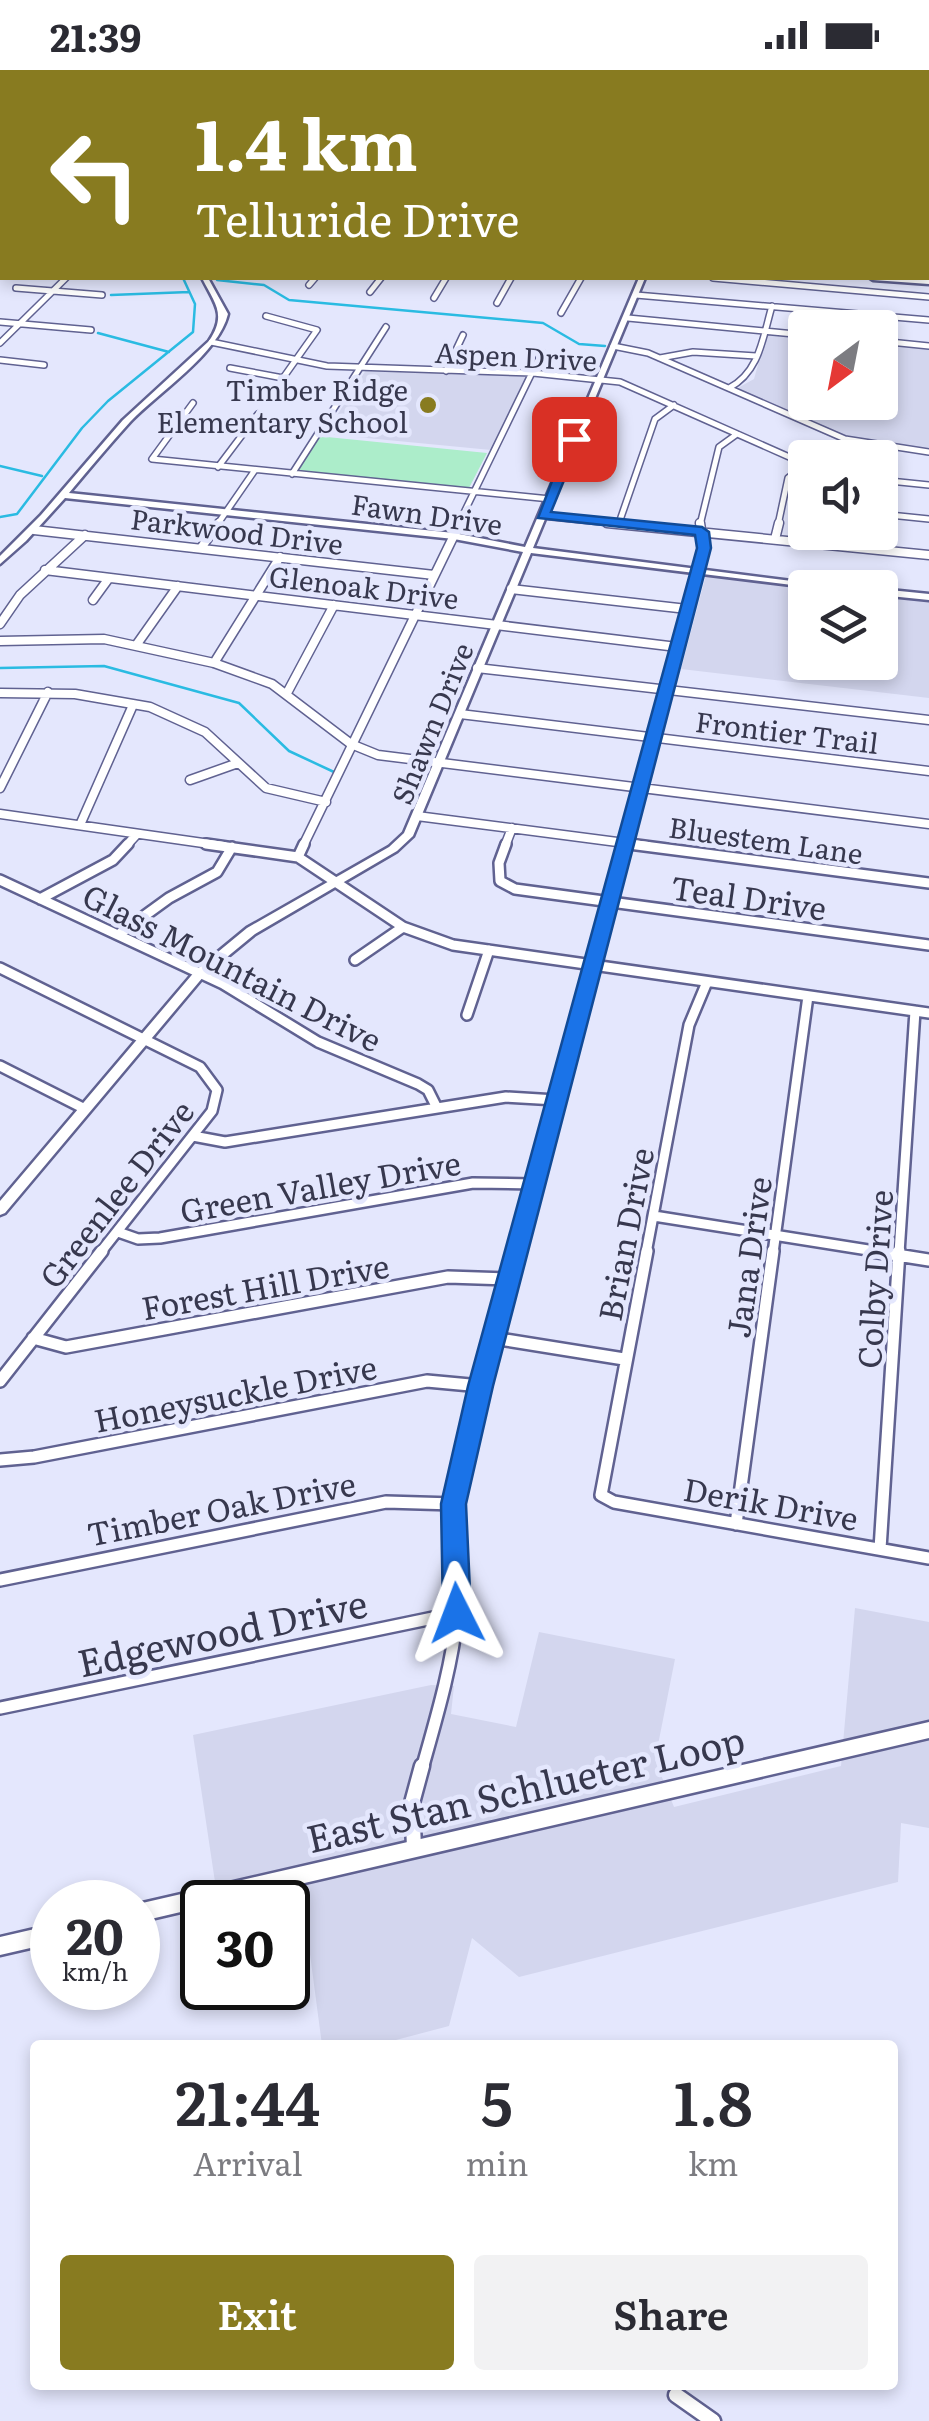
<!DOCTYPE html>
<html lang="en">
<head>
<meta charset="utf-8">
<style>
	body { margin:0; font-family:Literata,serif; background:#f2f2f3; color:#2b2b33; height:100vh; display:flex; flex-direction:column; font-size:38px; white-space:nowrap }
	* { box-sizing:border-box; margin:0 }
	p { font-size:32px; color:#7c7c81 }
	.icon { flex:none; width:55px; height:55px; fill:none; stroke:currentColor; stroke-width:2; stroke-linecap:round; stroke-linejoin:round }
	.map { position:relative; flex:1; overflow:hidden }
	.sheet { position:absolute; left:30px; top:1970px; width:868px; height:350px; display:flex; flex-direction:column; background:#fff; border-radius:10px; box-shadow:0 5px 15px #0003 }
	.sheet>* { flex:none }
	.top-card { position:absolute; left:0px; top:0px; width:930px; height:210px; box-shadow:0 5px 15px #0003; background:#887b20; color:#fff; overflow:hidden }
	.needle { width:65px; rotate:212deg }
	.buttons { position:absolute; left:788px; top:240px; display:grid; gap:20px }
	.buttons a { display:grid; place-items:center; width:110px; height:110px; border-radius:10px; background:#fff; box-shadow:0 5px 15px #0003; font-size:50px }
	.speed { position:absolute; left:30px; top:1810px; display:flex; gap:20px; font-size:50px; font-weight:700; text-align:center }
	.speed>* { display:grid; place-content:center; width:130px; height:130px; border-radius:50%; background:#fff; box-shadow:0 5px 15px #0003; line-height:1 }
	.speed small { font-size:25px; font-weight:400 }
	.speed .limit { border:5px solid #111; border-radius:15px; background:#fff; color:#111 }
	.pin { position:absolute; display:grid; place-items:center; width:85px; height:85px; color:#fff; margin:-42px; border-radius:20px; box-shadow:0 5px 15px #0006 }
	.me { position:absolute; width:110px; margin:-55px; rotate:357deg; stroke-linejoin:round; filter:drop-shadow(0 0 8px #0008) }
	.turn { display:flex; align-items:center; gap:35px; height:210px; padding:0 30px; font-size:45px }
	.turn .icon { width:130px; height:130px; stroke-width:2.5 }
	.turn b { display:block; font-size:70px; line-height:85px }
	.eta { display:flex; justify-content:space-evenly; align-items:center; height:170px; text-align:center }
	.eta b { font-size:60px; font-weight:600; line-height:70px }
	.primary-button { display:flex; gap:20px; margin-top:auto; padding:20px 30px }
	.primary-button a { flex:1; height:115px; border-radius:10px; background:#887b20; color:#fff; font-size:40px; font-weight:600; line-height:115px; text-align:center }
	.primary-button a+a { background:#f2f2f3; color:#2b2b33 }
	.status { display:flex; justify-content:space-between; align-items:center; height:70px; padding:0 50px; background:#fff; direction:ltr }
	.status svg { height:28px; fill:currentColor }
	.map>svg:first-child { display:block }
</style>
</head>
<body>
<div class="status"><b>21:39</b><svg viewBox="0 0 49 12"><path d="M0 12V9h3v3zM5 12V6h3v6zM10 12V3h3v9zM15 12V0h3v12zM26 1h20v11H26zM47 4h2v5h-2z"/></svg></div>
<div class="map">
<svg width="929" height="2351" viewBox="0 0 929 2351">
	<rect width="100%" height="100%" fill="#e4e7fd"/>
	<!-- built -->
	<path fill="#d3d6ee" d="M767 263 805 266V332H880V273L929 277V380L850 368 736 319 754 309Z
		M366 300 527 305 528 307 491 380 325 364Z
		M706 505 824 517 805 518V592H880V523L929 529V628L681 599Z
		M855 1538 929 1552V1758L901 1753 898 1812 519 1907 472 1868 449 1956 377 1975H322L302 1824 266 1832H218L193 1665 431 1615 454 1616 451 1644 516 1657 539 1562 675 1589 655 1690 674 1737 841 1696Z"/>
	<!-- green -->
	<path fill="#acedca" d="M317 366 487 383 469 418 294 401Z"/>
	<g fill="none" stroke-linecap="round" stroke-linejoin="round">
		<!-- stream -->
		<path stroke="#2abbe2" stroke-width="2.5" d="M75 0 81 2
			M217 210 264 215 289 230 543 253 579 274 605 276
			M111 225 189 222
			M98 263 169 282
			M0 396 42 406
			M0 447 17 444 82 358 108 331 193 262 195 234 183 208
			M0 598 104 596 239 633 289 681 334 702"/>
		<defs>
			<path id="street-far4" d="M387 0 424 2
				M619 0 657 2
				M844 0 859 2
				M713 208 929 227
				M309 215 315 208
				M16 218 102 225
				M370 222 381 208
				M636 225 929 250
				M434 228 446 208
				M497 233 511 208
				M561 243 581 208
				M628 248 805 265
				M0 252 91 260
				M880 271 929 276
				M211 272 327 296 533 303 620 312 805 394
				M0 273 66 208
				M613 276 648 283 845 369 929 382
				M660 288 693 282 756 286
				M0 290 44 295
				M230 298 283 308 317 260 266 246
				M446 301 463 265
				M729 318C760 302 763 266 772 236
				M193 333 152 389 550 429
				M218 397 258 344
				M292 404 386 257
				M880 410 929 415
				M880 444 929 449
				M542 446 631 455
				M619 453 655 349 674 335
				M217 455 255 400
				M458 455 542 282
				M700 455 719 377 737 364
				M778 455 788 408 805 395"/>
			<path id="street-far3" d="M607 453 929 485
				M34 460 434 505
				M775 469 779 453
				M854 477 856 462
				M201 478 219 453
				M45 500 677 577
				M511 519 687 539
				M93 530 109 508
				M0 554 20 525 85 465
				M0 571 104 569 214 593 272 614 351 674 378 685 929 754
				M137 574 178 516
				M214 593 280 487
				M477 598 929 650
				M0 623 75 624 150 637 205 662 266 718 326 732
				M287 623 334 535
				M460 644 929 701
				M190 710 238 693
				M0 718 48 622
				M0 744 224 776
				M417 746 648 776
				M80 755 133 635
				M126 776 137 764
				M303 776 460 453
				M505 776 512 758
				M625 776 699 502 704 478 700 453"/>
			<path id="street-far2" d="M206 774 298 787 403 857 453 875 929 943
				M506 774 499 793 500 811 515 819 929 875
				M629 774 929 813
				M298 787 304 774
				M0 810 223 914 318 972 418 1014 428 1020 436 1036
				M40 829 113 790 128 774
				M118 865 169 828 217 802 232 777
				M355 890 403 857
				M0 898 200 997 217 1020 212 1041 100 1183
				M467 945 489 880
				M0 996 85 1039
				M193 1066 225 1072 506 1027 556 1030
				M654 1146 887 1183
				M118 1162 138 1169 160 1168 473 1113 533 1114
				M516 1183 625 774
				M646 1183 689 955 707 912
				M773 1183 808 926
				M899 1183 915 941"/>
			<path id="street-far1" d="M647 1181 601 1425 614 1432 929 1488
				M872 1181 929 1190
				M33 1268 66 1277 448 1207 508 1209
				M493 1268 624 1289
				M0 1311 102 1181
				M0 1390 34 1387 427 1311 481 1316
				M736 1454 773 1181
				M880 1479 899 1181
				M0 1510 386 1432 454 1434
				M0 1638 457 1543
				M422 1699C436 1649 452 1596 457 1545 460 1508 450 1471 454 1434L517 1181"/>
			<path id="street" d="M414 1777 412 1733 422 1696
				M676 2325 713 2351"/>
			<path id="secondary" d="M119 0H125L127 2H121Z
				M0 130H2V134H0Z
				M202 208H208L228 244C219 283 159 322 130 352 109 375 89 399 69 423L454 463 525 477 639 208H645L533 478 847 518H816L531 483 413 766 397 781 255 864 204 906 5 1143 0 1145V1131L196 900 247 858 389 777 404 763 523 482 454 469 65 428 26 471 0 494V486L41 445 123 350 209 271C227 244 215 234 202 208Z
				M870 208 929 210V214L873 210Z
				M880 519 929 524V530L880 525Z
				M929 1652V1668L223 1832H202V1837L138 1852V1834Z
				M52 1855V1873L0 1885V1867Z"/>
		</defs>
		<!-- street-far4 casing -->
		<use href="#street-far4" stroke="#606291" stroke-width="8"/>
		<!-- street-far3 casing -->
		<use href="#street-far3" stroke="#606291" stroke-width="11"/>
		<!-- street-far2 casing -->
		<use href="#street-far2" stroke="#606291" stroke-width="14"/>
		<!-- street-far1 casing -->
		<use href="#street-far1" stroke="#606291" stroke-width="16"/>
		<!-- street casing -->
		<use href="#street" stroke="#606291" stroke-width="19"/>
		<!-- secondary casing -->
		<use href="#secondary" stroke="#606291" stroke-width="5"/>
		<!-- street-far4 -->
		<use href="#street-far4" stroke="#fff" stroke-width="5"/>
		<!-- street-far3 -->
		<use href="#street-far3" stroke="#fff" stroke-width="8"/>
		<!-- street-far2 -->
		<use href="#street-far2" stroke="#fff" stroke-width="9"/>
		<!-- street-far1 -->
		<use href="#street-far1" stroke="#fff" stroke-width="11"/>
		<!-- street -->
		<use href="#street" stroke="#fff" stroke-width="14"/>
		<!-- secondary -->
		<use href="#secondary" fill="#fff" fill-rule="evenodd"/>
	</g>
	<!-- route -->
	<path fill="#1a73e8" stroke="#114b97" stroke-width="2.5" d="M574 365 581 369 551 442 702 457 709 462 711 478 493 1316 466 1434 471 1543 467 1551 457 1555 447 1551 443 1543 441 1434 468 1316 697 478 695 465 538 448 568 369Z"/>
	<!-- markers -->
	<circle fill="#887b20" stroke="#e4e7fd" stroke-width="4" cx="428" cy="335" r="10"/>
	<g text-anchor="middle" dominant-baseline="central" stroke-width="9" stroke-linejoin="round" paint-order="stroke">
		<!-- far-street labels -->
		<g font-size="28" fill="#37384e" stroke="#e4e7fd">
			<text transform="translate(516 285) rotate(3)">Aspen Drive</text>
			<text transform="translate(427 443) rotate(8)">Fawn Drive</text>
			<text transform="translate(237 460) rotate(7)">Parkwood Drive</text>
			<text transform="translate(364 516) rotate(7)">Glenoak Drive</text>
			<text transform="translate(431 653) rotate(-68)">Shawn Drive</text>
			<text transform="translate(787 661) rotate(7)">Frontier Trail</text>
			<text transform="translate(766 769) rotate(8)">Bluestem Lane</text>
		</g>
		<!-- far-poi labels -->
		<g font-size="28" fill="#37384e" stroke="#e4e7fd" text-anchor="end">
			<text x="408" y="319">Timber Ridge<tspan x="408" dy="32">Elementary School</tspan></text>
		</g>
		<!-- street labels -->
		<g font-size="32" fill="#37384e" stroke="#e4e7fd">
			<text transform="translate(749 826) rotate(8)">Teal Drive</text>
			<text transform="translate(233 896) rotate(27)">Glass Mountain Drive</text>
			<text transform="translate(320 1115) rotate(-10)">Green Valley Drive</text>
			<text transform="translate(115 1123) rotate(-52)">Greenlee Drive</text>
			<text transform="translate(624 1164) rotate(-79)">Brian Drive</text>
			<text transform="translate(747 1187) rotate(-82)">Jana Drive</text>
			<text transform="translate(873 1209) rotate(-86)">Colby Drive</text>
			<text transform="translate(265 1215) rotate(-10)">Forest Hill Drive</text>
			<text transform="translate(235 1322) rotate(-11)">Honeysuckle Drive</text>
			<text transform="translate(771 1432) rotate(10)">Derik Drive</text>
			<text transform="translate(221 1437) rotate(-11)">Timber Oak Drive</text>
		</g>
		<!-- near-street labels -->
		<g font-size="38" fill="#37384e" stroke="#e4e7fd">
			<text transform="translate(222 1561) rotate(-12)">Edgewood Drive</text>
			<text transform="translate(525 1717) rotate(-13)">East Stan Schlueter Loop</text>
		</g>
	</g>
</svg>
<div class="buttons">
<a><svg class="needle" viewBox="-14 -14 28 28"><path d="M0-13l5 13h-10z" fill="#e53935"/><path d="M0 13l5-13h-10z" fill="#7c7c81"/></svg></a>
<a><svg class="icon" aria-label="sound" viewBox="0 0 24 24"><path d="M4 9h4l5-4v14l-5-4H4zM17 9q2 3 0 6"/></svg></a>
<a><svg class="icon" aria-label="layers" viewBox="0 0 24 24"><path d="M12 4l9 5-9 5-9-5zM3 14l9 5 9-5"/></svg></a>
</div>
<div class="speed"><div>20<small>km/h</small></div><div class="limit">30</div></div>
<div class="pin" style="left:574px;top:369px;background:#d93025"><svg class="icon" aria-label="arrive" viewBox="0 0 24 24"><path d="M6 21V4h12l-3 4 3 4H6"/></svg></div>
<svg class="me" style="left:457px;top:1543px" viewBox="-20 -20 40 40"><path d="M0-17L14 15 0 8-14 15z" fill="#1a73e8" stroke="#fff" stroke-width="4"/></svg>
<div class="top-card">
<div class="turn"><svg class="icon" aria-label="left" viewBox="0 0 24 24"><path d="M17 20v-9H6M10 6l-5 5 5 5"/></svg><div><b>1.4 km</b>Telluride Drive</div></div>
</div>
<section class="sheet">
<div class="eta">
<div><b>21:44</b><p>Arrival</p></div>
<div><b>5</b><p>min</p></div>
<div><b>1.8</b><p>km</p></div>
</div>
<div class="primary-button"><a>Exit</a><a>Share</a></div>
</section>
</div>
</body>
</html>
